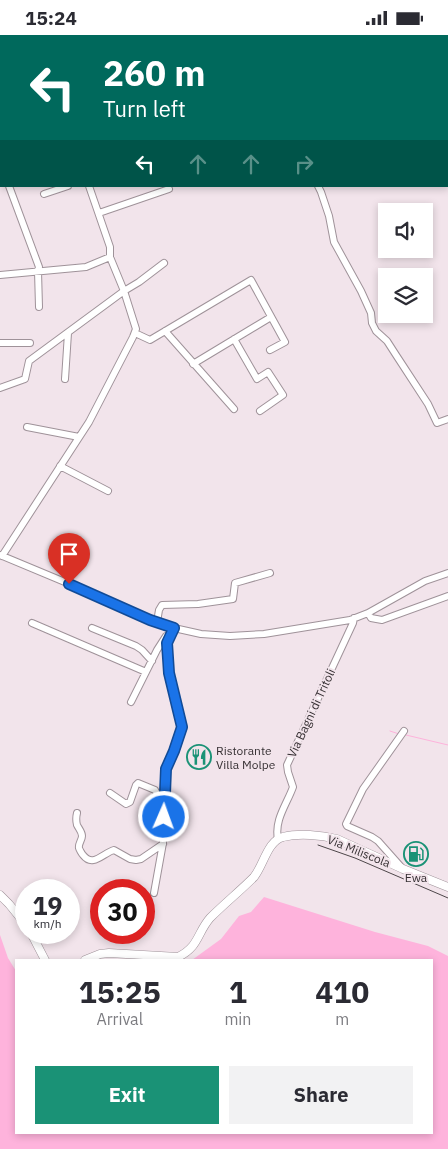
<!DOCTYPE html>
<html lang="en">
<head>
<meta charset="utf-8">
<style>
	body { margin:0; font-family:"IBM Plex Sans",sans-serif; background:#f2f2f3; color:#2b2b33; height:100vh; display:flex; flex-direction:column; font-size:19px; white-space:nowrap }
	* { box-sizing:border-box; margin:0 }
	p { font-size:16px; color:#7c7c81 }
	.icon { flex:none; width:28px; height:28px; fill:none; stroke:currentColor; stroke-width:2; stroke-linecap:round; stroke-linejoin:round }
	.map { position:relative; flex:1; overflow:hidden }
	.side { position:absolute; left:15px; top:924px; width:418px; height:175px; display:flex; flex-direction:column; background:#fff; border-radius:0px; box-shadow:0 2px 8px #0003 }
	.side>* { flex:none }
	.banner { position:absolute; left:0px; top:0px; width:449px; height:152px; box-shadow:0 2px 8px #0003; background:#00695c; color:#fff; overflow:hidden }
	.buttons { position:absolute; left:378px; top:168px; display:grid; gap:10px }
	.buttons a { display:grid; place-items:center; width:55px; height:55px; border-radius:0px; background:#fff; box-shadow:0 2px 8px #0003; font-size:25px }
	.speed { position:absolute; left:15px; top:844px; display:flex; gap:10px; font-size:25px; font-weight:700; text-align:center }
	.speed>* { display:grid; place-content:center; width:65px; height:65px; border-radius:50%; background:#fff; box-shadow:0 2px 8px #0003; line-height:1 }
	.speed small { font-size:12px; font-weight:400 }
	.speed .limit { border:8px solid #d22; background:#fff; color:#111 }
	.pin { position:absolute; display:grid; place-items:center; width:42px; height:42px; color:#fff; margin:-51px -21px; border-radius:50% 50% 50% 0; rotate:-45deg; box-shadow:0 0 5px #0007 }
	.pin .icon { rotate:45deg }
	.me { position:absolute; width:55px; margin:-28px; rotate:2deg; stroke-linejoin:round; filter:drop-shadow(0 0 4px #0008) }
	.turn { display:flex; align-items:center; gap:18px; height:105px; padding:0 20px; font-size:22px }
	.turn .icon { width:65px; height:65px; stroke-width:2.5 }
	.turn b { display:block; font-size:35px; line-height:42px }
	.lanes { display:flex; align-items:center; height:48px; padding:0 20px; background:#0003; justify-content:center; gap:25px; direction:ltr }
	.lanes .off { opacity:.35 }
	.eta { display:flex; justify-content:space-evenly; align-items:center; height:85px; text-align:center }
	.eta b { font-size:30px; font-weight:700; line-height:35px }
	.button { display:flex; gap:10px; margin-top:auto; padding:10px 20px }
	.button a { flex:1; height:58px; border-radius:0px; background:#1a9276; color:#fff; font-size:20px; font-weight:700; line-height:58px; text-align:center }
	.button a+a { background:#f2f2f3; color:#2b2b33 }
	.status { display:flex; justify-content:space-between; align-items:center; height:35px; padding:0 25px; background:#fff; direction:ltr }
	.status svg { height:14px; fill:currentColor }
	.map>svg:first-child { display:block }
</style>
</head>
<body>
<div class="status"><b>15:24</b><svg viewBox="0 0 49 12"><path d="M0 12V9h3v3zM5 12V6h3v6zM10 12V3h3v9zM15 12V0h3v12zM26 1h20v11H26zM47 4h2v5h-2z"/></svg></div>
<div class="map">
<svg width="448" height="1114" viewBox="0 0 448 1114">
	<rect width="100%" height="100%" fill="#f2e4eb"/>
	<!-- water -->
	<path fill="#feb3dc" d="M264 862 375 897 428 911 448 921V1114H0V900L8 923 16 936V1098H431V925H192L221 904 239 881 251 877Z"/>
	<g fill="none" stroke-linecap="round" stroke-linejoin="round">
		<!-- stream -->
		<path stroke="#feb3dc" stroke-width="1" d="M390 696 399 699
			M406 700 448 710"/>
		<defs>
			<path id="minor" d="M139 0V1
				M279 1V0
				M0 45H1
				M9 151 39 232 38 236 39 272
				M89 151 110 212V222
				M318 151 321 157 329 181 334 207 361 256 371 278 372 288 376 296 387 306 396 320 428 369 437 388 448 384
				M44 159 68 151
				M99 178 169 154
				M0 240 86 232 110 222 124 256 136 294 133 302 89 387 2 521
				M165 296 234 374
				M135 298 150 305 251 245 285 307 270 315
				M234 304 257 344 268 337 283 360 260 376
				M0 308H30
				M193 329 271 282
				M65 344 68 298
				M0 353 25 344 29 326 124 256 139 247 164 228
				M27 392 79 402
				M60 431 108 456
				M0 520 84 555 150 585 174 593 201 599 230 601 264 599 350 585 368 578 425 546 448 538
				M368 578 371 583 382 585 448 561
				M157 587 159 575 162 570 198 569 233 564 235 548 270 538
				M32 588 146 637
				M92 593 136 611 142 615 152 626
				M131 667 157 615 166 601H170
				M110 758 126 769 130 767 136 750 138 748 155 755 157 759 158 795 164 798
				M77 778C76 782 76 786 77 790 79 794 82 797 82 801 82 805 78 809 79 813 79 814 82 819 83 820 93 833 103 818 114 815L130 824 136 825 141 824 163 809
				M278 804C274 785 287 769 293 752L288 737 287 730 353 588 354 583
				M402 833 378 806 372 802 347 791 346 789 363 754 404 696
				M154 858 163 808 166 734 174 716 183 692 169 638 167 608 174 593"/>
			<path id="major" d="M0 860 9 869 26 890
				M31 898 45 925
				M85 925 100 919 109 918 178 922C199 912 197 898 210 883 224 869 240 856 254 842 261 833 264 821 271 811 274 807 278 803 283 802 299 798 321 800 337 804L403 834 448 852"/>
		</defs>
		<!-- minor casing -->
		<use href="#minor" stroke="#9f9299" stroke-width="8"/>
		<!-- major casing -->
		<use href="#major" stroke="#9f9299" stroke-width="9"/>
		<!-- minor -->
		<use href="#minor" stroke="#fff" stroke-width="6"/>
		<!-- major -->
		<use href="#major" stroke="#fff" stroke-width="8"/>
		<!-- rail -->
		<path stroke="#4d4649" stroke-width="1" d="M318 810 355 823 448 863"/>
	</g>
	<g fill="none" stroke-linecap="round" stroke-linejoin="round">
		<defs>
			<path id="route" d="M69 549 150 585 174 593 167 608 169 638 182 692 174 716 166 734 164 782"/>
		</defs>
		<!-- route casing -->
		<use href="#route" stroke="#114b97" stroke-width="12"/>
		<!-- route -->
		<use href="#route" stroke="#1a73e8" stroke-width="9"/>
	</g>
	<!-- icons -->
	<defs>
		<symbol id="restaurant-ring" viewBox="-11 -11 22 22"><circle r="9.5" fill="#f2e4eb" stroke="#1a9276" stroke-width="1.5"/><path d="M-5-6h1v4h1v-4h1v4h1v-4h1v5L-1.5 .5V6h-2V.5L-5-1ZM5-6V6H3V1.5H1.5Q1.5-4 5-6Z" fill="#1a9276"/></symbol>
		<symbol id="fuel-ring" viewBox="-11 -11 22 22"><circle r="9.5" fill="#f2e4eb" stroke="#1a9276" stroke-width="1.5"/><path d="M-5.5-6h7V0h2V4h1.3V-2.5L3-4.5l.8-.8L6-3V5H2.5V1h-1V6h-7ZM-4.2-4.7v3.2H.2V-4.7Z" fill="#1a9276"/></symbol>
	</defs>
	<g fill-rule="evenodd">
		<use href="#restaurant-ring" x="185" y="708" width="28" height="28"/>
		<use href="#fuel-ring" x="402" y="805" width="28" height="28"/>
	</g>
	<g text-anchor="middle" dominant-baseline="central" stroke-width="4" stroke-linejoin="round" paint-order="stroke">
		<!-- street labels -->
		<g font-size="12" fill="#363033" stroke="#f2e4eb">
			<text transform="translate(311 678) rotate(-65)">Via Bagni di Tritoli</text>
			<text transform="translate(359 816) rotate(22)">Via Miliscola</text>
		</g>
		<!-- poi labels -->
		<g font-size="12" fill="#363033" stroke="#f2e4eb" text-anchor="start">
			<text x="216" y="715">Ristorante<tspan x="216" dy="14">Villa Molpe</tspan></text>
			<text x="416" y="842" text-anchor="middle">Ewa</text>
		</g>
	</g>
</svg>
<div class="buttons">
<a><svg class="icon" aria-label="sound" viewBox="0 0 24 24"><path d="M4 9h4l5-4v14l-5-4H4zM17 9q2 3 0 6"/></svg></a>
<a><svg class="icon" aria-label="layers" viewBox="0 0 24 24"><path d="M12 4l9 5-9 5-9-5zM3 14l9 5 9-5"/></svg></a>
</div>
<div class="speed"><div>19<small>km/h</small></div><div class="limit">30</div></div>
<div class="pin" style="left:69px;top:549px;background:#d93025"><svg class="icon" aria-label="arrive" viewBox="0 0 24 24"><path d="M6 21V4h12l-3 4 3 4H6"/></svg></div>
<svg class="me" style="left:164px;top:782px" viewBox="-20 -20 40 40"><circle r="17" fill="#1a73e8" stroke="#fff" stroke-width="3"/><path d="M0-11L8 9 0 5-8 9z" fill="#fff"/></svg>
<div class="banner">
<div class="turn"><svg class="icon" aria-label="left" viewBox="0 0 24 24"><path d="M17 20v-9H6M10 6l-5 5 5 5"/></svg><div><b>260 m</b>Turn left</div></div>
<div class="lanes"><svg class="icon" aria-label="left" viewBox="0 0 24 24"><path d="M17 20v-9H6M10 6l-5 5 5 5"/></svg><svg class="icon off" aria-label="ahead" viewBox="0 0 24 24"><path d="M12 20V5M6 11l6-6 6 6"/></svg><svg class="icon off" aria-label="ahead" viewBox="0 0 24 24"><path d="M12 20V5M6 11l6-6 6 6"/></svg><svg class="icon off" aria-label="right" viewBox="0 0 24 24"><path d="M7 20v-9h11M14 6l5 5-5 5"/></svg></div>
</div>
<section class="side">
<div class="eta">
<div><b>15:25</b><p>Arrival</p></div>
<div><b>1</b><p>min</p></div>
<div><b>410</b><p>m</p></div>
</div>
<div class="button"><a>Exit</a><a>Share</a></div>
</section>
</div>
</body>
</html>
